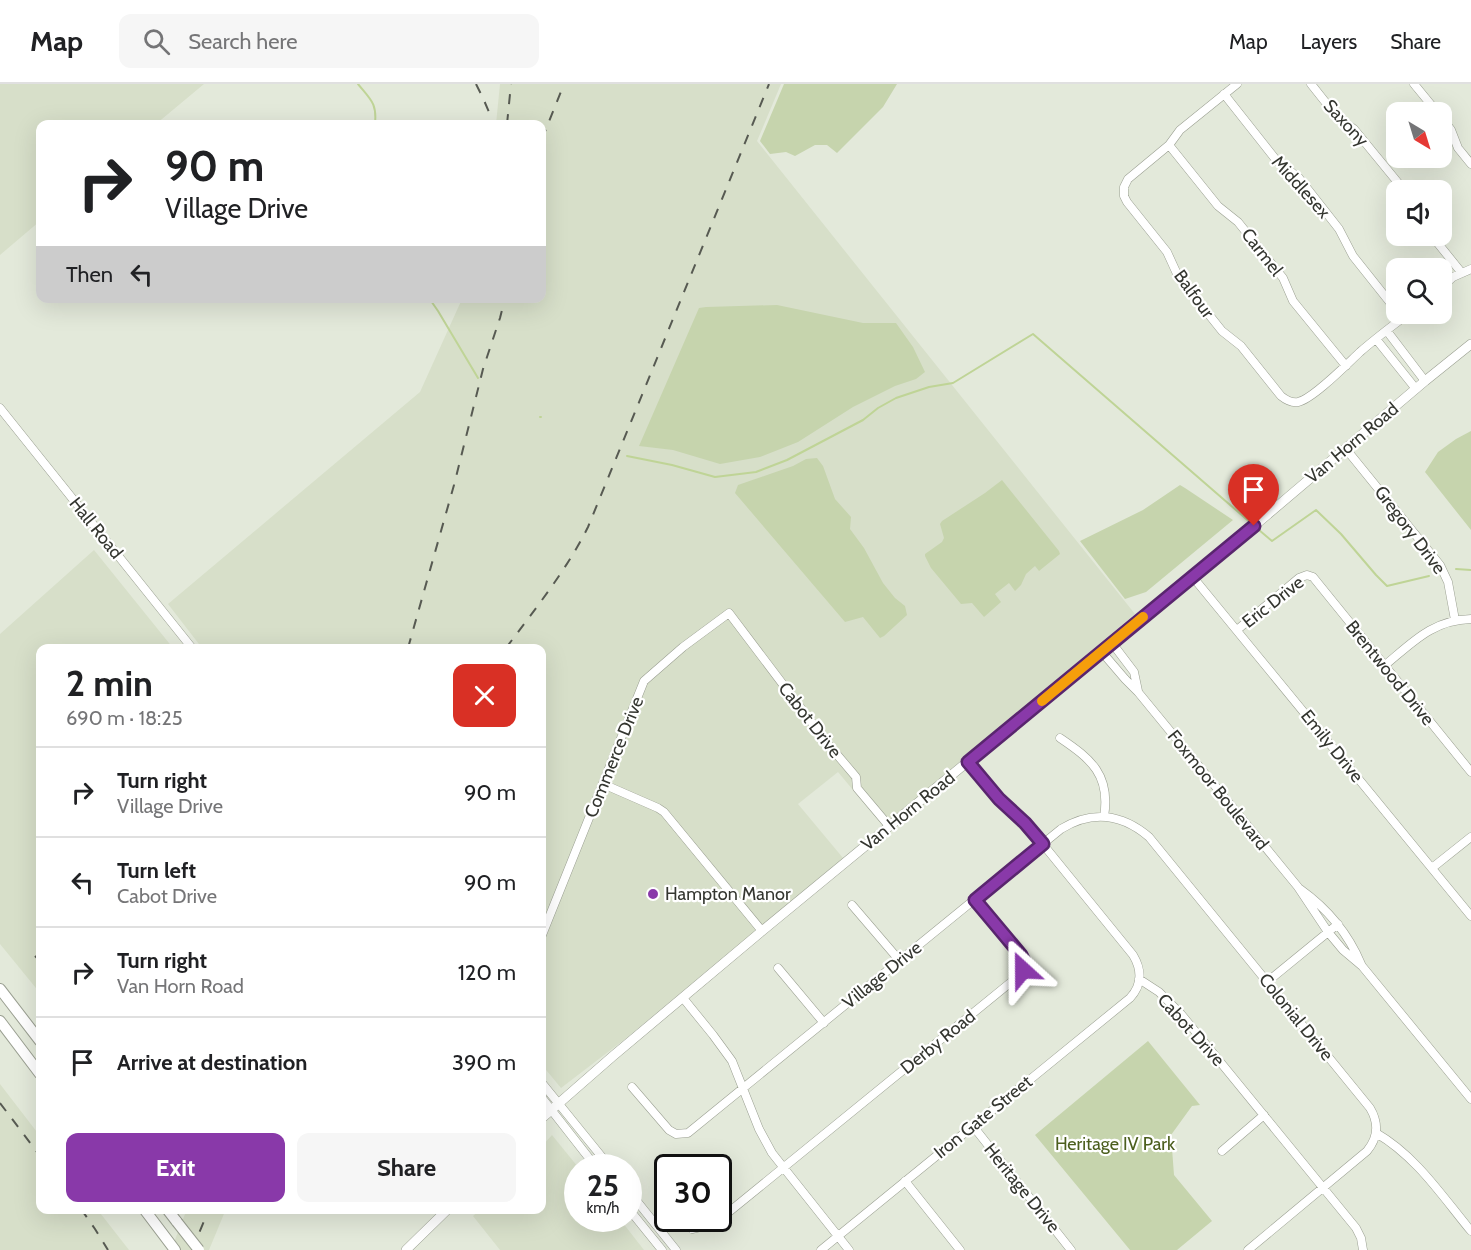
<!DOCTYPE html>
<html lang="en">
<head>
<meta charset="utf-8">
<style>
	body { margin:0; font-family:Cabin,sans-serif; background:#f6f6f6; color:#202124; height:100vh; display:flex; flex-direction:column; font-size:22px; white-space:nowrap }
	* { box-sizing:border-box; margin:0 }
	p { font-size:20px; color:#757577 }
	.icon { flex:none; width:33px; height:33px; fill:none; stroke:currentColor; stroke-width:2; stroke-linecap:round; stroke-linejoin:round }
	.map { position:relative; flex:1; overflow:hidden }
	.sheet { position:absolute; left:36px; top:560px; width:510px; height:570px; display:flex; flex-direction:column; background:#fff; border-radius:12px; box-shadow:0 6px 24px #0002 }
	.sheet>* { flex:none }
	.top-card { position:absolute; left:36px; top:36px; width:510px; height:183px; border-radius:12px; box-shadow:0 6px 24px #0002; background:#fff; color:#202124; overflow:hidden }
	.needle { width:39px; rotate:142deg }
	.controls { position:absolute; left:1386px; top:18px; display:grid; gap:12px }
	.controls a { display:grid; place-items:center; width:66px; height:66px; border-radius:12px; background:#fff; box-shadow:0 6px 24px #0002; font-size:30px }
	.speed { position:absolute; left:564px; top:1070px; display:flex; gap:12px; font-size:30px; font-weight:700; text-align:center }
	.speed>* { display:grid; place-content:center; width:78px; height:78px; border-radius:50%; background:#fff; box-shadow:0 6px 24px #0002; line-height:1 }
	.speed small { font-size:15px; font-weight:400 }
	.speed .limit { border:3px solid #111; border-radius:9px; background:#fff; color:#111 }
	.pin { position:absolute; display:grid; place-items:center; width:51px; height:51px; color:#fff; margin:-62px -26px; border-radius:50% 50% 50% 0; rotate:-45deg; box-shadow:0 0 6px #0007 }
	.pin .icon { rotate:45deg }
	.me { position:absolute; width:66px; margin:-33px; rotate:336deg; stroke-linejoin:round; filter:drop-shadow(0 0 4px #0008) }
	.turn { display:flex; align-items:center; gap:21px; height:126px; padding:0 30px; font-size:27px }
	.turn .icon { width:78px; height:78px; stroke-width:2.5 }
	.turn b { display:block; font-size:42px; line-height:51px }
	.then { display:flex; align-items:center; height:57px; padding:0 30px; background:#0003; gap:12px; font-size:22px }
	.round { display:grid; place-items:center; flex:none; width:63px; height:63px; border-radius:12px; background:#f6f6f6 }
	.summary { display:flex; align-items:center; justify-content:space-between; height:102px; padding:0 30px }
	h1 { font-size:36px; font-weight:700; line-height:45px }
	.button { display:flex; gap:12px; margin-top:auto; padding:12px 30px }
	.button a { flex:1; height:69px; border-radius:12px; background:#8939a9; color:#fff; font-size:24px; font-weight:700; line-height:69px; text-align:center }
	.button a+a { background:#f6f6f6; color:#202124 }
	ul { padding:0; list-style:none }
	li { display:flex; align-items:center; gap:18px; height:90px; padding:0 30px; border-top:2px solid #e0e0e0 }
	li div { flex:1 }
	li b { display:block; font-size:22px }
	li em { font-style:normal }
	header { display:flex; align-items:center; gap:36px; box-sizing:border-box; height:84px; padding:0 30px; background:#fff; border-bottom:2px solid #e0e0e0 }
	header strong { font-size:28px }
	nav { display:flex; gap:33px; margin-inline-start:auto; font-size:21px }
	.search { width:420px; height:54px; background:#f6f6f6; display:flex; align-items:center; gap:15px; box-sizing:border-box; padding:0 21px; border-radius:12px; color:#757577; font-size:22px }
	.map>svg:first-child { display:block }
</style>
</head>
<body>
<header>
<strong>Map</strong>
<div class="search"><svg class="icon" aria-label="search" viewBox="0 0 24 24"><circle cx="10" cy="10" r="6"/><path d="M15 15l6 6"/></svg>Search here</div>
<nav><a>Map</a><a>Layers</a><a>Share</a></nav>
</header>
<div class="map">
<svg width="1471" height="1166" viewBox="0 0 1471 1166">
	<rect width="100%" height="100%" fill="#e3e9da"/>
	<!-- built -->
	<path fill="#d7dfc9" d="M0 0H204L156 40H40V137L0 171Z
		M500 0H781L757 57 1135 530 883 742 838 688 798 720 843 774 625 955 561 1004 542 981V564H202L168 520 420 308 462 215 542 214V40H496Z
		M94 466 173 564H40V909L0 860V550Z
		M0 1000 40 1052V1125H97L129 1166H0Z
		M552 1051 578 1083V1134H619L644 1166H500L473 1132 481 1125H542V1062Z
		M187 1125H226L209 1166H171Z"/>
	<!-- green -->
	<path fill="#c6d4ad" d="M784 0H897L883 23 837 69 827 61H815L795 72 786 68 770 70 760 57Z
		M777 221 863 239H896L913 263 925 288 916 295 895 302 853 323 798 358 760 373 720 380 673 366 639 362 699 224 706 223Z
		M1471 347V446L1425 388 1438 368 1456 355Z
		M817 374 823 382 835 415 851 433 850 445 864 464 883 499 895 514 905 522 907 531 884 552 880 554 863 533 845 538 735 409 738 401 793 382 806 375Z
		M1002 396 1059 467 1060 470 1039 487 1035 482 1026 490 1021 501 1015 507 1009 499 995 510 1001 518 984 533 972 519 961 520 931 484 925 472V470L942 458 944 454 940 440 942 437 985 409Z
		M1180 401 1185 404 1233 436 1146 508 1125 515 1080 457 1143 426Z
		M1148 957 1200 1021 1192 1022 1171 1051 1174 1091 1212 1137 1177 1166H1130L1035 1051Z"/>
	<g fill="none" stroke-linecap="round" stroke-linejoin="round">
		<!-- stream -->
		<path stroke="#bfd496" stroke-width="2" d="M358 0C371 16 377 19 375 40
			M429 214 438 227 478 294
			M540 333H541
			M627 372 672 381 715 393 756 388 787 376 863 336 878 324 896 314 929 303 953 299 1033 250 1252 440
			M1259 446 1272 457 1316 426 1341 450 1376 491 1387 502 1429 492
			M1456 485 1471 486"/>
		<defs>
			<path id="minor" d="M1237 0 1180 46 1169 61 1128 95 1124 103V112L1127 118 1167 168 1178 192 1222 247 1241 262 1281 312C1286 316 1292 319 1298 318 1313 315 1348 279 1360 268 1376 254 1392 242 1408 230
				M1311 0 1338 34 1354 45 1404 106
				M1414 0 1437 28
				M1224 10 1277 77 1299 94 1339 145 1353 172 1396 226
				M1442 34 1451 46 1458 64 1471 80
				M1169 61 1218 122 1238 138 1283 194 1293 217 1346 282
				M1432 152 1461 188
				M1442 203 1453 193 1471 185
				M1387 247 1425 297
				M1376 255 1416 305
				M0 324 192 564
				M1346 365 1440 481 1448 498 1455 536
				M1192 492 1471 832
				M1237 546 1299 494 1307 491 1313 493 1471 688
				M1112 559 1134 588 1138 607
				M1101 567 1125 595 1138 608 1298 803 1328 848 1343 866 1362 882 1471 1015
				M1384 582C1412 559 1432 536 1471 535
				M1060 654C1091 675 1111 691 1104 733
				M603 700 658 724 664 728 762 847
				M1432 784 1471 753
				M1300 805C1328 825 1348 849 1361 880
				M852 821 900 877
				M542 851 644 597 683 563 729 529 828 660 856 693 857 704 889 742
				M778 884 824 939
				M1139 895 1159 908 1181 930 1356 1144 1361 1154 1363 1166
				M1267 898 1338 840
				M683 914 713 951 732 977 759 1045 772 1069 849 1166
				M542 999 610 1083
				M632 1003 669 1046 676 1050 688 1049 1061 745C1092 726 1122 730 1149 753L1370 1024C1379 1039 1378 1054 1367 1067L1248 1166
				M542 1014 596 1083
				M973 1042 1071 1166
				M1376 1049C1416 1072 1442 1112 1471 1147
				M1222 1067 1264 1031
				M905 1097 960 1166
				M628 1106 676 1166
				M628 1124 662 1166
				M692 1145 709 1141 719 1136 1021 890 1024 881 1021 871 975 816
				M821 1166 1130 914C1142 901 1142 886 1133 871L1033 748 999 715 968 678"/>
			<path id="major" d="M542 1034 613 972 762 847 1254 442 1425 297 1471 260
				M406 1166 448 1125"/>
			<path id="highway" d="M0 905 40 957
				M0 937 40 990
				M144 1125 175 1166
				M167 1125 177 1138"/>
		</defs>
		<!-- minor casing -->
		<use href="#minor" stroke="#9a9f91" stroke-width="9"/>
		<!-- major casing -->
		<use href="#major" stroke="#9a9f91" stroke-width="10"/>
		<!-- highway casing -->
		<use href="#highway" stroke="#9a9f91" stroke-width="12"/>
		<!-- minor -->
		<use href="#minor" stroke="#fff" stroke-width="8"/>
		<!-- major -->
		<use href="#major" stroke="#fff" stroke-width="9"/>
		<!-- highway -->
		<use href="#highway" stroke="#fff" stroke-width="10"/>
		<!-- rail -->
		<path stroke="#575a52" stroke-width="2" stroke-dasharray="10 10" stroke-linecap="butt" d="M476 0 483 14 494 40
			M507 40 511 0
			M542 55 564 0
			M408 564 454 401 483 285 500 234 505 214
			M506 564C535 525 566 487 588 443L769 0
			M35 872 40 877
			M0 1019 40 1072
			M81 1125 95 1145 108 1166
			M192 1166 209 1125"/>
		<defs>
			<path id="highway-bridge" d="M177 1138 199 1166"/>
		</defs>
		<!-- highway-bridge casing -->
		<use href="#highway-bridge" stroke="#9a9f91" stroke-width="12" stroke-linecap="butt"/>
		<!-- highway-bridge -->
		<use href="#highway-bridge" stroke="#fff" stroke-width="10"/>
	</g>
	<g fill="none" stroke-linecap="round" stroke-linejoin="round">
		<defs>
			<path id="route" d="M1023 886 1024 877 1021 871 975 816 1043 760 1025 739 999 715 968 678 1254 442"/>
		</defs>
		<!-- route casing -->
		<use href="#route" stroke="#59256e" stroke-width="15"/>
		<!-- route -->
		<use href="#route" stroke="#8939a9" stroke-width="10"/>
		<!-- slow -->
		<path stroke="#f59e0b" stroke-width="10" d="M1042 617 1143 533"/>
	</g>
	<!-- markers -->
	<circle fill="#8939a9" stroke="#fff" stroke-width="2" cx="653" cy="810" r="6"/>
	<g text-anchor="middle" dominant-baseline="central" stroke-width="4.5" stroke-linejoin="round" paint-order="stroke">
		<!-- street labels -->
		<g font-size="18" fill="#343630" stroke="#fff">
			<text transform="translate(1346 39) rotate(47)">Saxony</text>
			<text transform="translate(1301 103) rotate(48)">Middlesex</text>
			<text transform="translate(1262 168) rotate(52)">Carmel</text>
			<text transform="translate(1194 210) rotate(54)">Balfour</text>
			<text transform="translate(1352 359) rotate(-40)">Van Horn Road</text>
			<text transform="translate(96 444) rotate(51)">Hall Road</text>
			<text transform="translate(1410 446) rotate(53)">Gregory Drive</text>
			<text transform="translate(1273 518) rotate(-38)">Eric Drive</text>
			<text transform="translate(1390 589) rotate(51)">Brentwood Drive</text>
			<text transform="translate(810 636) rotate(52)">Cabot Drive</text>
			<text transform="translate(1332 662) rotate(51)">Emily Drive</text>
			<text transform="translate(614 673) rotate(-68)">Commerce Drive</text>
			<text transform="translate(1218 706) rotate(51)">Foxmoor Boulevard</text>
			<text transform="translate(908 727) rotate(-39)">Van Horn Road</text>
			<text transform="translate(882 891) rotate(-39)">Village Drive</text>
			<text transform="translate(1296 933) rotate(51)">Colonial Drive</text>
			<text transform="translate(1191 946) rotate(48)">Cabot Drive</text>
			<text transform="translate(938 958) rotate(-39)">Derby Road</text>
			<text transform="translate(983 1033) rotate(-39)">Iron Gate Street</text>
			<text transform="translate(1022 1104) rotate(51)">Heritage Drive</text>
		</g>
		<!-- poi labels -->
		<g font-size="18" fill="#343630" stroke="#fff" text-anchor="start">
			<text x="665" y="810">Hampton Manor</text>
		</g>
		<!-- park labels -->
		<g font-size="18" fill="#4c5f1e" stroke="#fff">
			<text x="1115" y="1060">Heritage IV Park</text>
		</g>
	</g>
</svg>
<div class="controls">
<a><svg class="needle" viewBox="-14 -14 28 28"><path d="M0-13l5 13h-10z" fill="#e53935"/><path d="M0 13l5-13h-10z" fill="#757577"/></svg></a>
<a><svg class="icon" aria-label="sound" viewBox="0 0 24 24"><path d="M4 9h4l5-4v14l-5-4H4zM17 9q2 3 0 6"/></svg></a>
<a><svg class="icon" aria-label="search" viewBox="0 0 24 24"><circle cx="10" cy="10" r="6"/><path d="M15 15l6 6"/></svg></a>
</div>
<div class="speed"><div>25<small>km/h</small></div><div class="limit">30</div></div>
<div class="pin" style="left:1254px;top:442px;background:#d93025"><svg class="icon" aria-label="arrive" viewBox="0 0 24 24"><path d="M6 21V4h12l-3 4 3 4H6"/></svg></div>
<svg class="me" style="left:1023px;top:886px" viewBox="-20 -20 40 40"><path d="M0-17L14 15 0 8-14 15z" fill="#8939a9" stroke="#fff" stroke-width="4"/></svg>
<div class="top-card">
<div class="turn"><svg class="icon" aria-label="right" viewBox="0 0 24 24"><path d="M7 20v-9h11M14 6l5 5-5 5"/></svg><div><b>90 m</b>Village Drive</div></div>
<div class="then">Then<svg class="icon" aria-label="left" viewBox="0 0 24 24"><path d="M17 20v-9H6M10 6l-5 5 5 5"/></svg></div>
</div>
<section class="sheet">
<div class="summary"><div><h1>2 min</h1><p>690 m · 18:25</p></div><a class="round" style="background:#d93025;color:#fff"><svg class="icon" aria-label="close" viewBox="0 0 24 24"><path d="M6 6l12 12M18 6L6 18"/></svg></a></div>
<ul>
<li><svg class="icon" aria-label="right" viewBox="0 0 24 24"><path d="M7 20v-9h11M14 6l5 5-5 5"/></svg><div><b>Turn right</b><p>Village Drive</p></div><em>90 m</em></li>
<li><svg class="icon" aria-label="left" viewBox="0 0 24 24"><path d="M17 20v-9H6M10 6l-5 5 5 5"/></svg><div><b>Turn left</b><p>Cabot Drive</p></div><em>90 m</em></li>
<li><svg class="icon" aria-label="right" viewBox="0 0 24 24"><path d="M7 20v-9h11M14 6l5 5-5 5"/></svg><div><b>Turn right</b><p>Van Horn Road</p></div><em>120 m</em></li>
<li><svg class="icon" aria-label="arrive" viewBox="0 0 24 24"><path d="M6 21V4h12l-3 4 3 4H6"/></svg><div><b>Arrive at destination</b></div><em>390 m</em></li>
</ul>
<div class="button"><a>Exit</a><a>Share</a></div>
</section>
</div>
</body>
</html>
